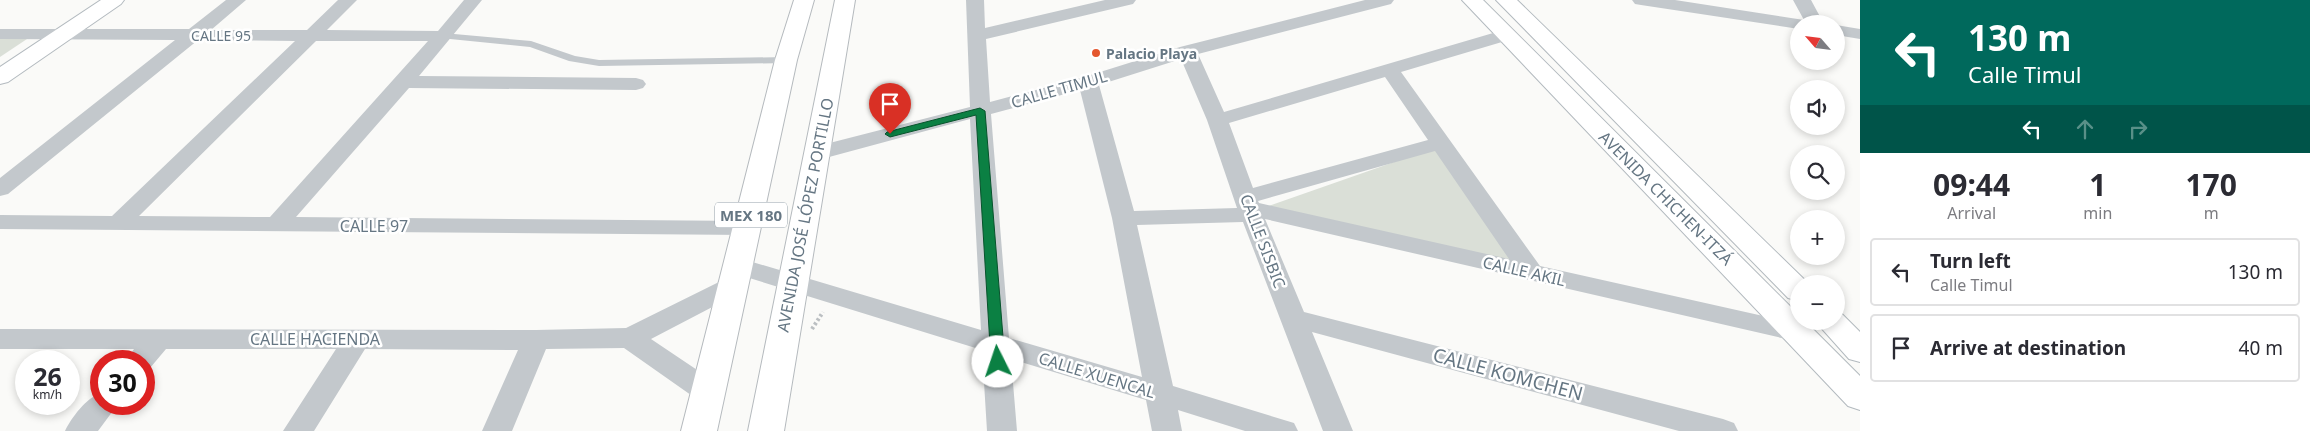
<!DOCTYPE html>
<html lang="en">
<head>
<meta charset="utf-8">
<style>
	body { margin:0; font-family:"Noto Sans",sans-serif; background:#f2f2f3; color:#2b2b33; height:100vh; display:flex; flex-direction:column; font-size:19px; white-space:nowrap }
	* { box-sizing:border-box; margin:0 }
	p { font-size:16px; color:#7c7c81 }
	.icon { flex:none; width:28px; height:28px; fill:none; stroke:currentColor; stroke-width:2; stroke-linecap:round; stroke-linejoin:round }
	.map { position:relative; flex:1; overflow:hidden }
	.details { display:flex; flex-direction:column; background:#fff; width:450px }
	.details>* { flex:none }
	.hud { background:#00695c; color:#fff; overflow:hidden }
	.needle { width:32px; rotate:298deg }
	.buttons { position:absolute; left:1790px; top:15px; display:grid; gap:10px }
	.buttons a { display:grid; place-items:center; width:55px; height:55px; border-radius:50%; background:#fff; box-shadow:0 2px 8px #0003; font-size:25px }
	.speed { position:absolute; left:15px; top:350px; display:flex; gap:10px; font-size:25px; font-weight:700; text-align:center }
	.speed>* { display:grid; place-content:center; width:65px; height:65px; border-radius:50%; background:#fff; box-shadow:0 2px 8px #0003; line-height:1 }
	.speed small { font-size:12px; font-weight:400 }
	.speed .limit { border:8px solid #d22; background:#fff; color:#111 }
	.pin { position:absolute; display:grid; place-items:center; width:42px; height:42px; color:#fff; margin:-51px -21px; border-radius:50% 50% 50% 0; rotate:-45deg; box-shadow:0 0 5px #0007 }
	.pin .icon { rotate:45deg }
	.me { position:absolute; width:55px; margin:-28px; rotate:356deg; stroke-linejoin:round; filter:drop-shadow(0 0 4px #0008) }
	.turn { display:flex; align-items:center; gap:18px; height:105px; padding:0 25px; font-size:22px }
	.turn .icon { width:65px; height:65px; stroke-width:2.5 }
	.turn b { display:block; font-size:35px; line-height:42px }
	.lanes { display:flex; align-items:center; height:48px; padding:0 25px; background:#0003; justify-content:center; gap:25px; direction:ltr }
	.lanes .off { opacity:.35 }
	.eta { display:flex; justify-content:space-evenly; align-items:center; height:85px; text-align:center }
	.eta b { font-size:30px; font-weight:700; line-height:35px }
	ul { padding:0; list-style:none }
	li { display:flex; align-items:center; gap:15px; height:68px; margin:0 10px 8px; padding:0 15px; border:2px solid #e1e1e2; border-radius:5px }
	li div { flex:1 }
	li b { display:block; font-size:19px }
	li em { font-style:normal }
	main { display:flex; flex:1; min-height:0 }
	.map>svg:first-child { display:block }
</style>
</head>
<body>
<main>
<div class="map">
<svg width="1860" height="431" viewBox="0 0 1860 431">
	<rect width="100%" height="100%" fill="#fafaf8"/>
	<!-- green -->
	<path fill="#dadfd7" d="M0 36 30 37 0 57Z
		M1437 147 1514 263 1263 208Z"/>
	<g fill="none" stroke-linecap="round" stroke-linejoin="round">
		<defs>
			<path id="secondary" d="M101 0H124L121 4 8 82 0 84V67Z
				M1462 0H1483L1799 315V321H1805L1860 376V410L1848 406Z
				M1496 0H1517L1809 284H1799V301L1788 298Z
				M1836 312 1841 313 1860 332V362L1849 359 1815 321H1836Z"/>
			<path id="primary" d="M794 0H814L797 60 717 431H681L775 60Z
				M835 0H855L784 431H748Z"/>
		</defs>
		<!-- secondary casing -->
		<use href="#secondary" stroke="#b3babf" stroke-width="2"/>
		<!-- primary casing -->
		<use href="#primary" stroke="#b5babe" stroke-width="2"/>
		<!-- path -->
		<path stroke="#bbbfc2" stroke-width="4" stroke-dasharray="2.5 2.5" stroke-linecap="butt" d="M812 329 823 312"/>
		<!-- lane -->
		<path fill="#c3c8cc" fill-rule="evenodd" d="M443 33 531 41 575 56 599 60 786 57 791 60 786 63 599 66 569 61 530 47 440 38V34Z"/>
		<!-- street -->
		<path fill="#c3c8cc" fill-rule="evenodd" d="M226 0H246L211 30H307L338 0H357L327 30 438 31 464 0H482L419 76 636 78 643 80 646 84 643 88 636 90 409 88 296 217 748 221 757 223 760 228 757 233 748 235 0 229V215L112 216 295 41 198 40 8 194 0 196V178L175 40 0 39V29H189ZM316 41H428L270 217 139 216Z
			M966 0H984L985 28 1105 0H1136L1133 4 986 39 990 102 1081 78 1180 47 1365 0H1394L1391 4 1198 54 1224 112 1500 31H1512L1515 35 1512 39 1401 72 1540 266 1799 324 1809 326 1813 333 1809 340 1799 342 1265 219 1304 312 1723 419 1734 423 1738 431H1679L1312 332 1353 431H1323L1243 222 1137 225 1173 386 1294 423 1298 431H1245L1178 410 1182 431H1152L1146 400 1011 359 1017 431H987L982 350 730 272 726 266 730 260 739 258 981 330 970 119 818 160 810 158 807 153 810 148 970 107ZM1181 59 1207 120 1237 208 1134 211 1099 85ZM1385 77 1428 140 1253 188 1229 123ZM1080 90 1112 218 1142 377 1009 338 991 114ZM1435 151 1509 259 1259 203 1258 201Z
			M1632 0H1675L1804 20 1793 0H1811L1824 24H1799V29L1641 5 1635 4Z
			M1836 25 1860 29V39L1836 35Z
			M734 277 743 279 747 285 743 291 651 339 718 384 723 392 718 400 708 403 698 400 624 348 546 349 512 431H482L518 350 365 349 314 431H283L336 349H166L150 368 144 370V361H126L134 349H0V329L536 330 626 328 725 279Z
			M101 393V404H118L98 431H65C72 417 86 398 101 393Z"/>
		<!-- secondary -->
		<use href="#secondary" fill="#fff" fill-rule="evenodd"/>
		<!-- primary -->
		<use href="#primary" fill="#fff" fill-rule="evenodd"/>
	</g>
	<!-- route -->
	<path fill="#0b8043" stroke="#07532c" d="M980 108 985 111 1005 362 1003 365H993L991 362 976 115 890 137 885 134 887 132Z"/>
	<!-- markers -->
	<circle fill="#e4572e" stroke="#fff" stroke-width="2" cx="1096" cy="53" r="5"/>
	<g text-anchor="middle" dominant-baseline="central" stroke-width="5" stroke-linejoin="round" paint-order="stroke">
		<!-- far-street labels -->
		<g font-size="14" fill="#657683" stroke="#fff">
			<text x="221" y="35">CALLE 95</text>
		</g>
		<!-- far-poi labels -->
		<g font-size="14" font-weight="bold" fill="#657683" stroke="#fff" text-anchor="start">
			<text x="1106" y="53">Palacio Playa</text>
		</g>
		<!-- shield labels -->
		<rect fill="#fff" stroke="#939fa8" stroke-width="1" x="715" y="202.5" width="72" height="25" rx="4"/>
		<g font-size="15" font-weight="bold" fill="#657683">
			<text x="751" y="215">MEX 180</text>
		</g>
		<!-- street labels -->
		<g font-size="16" fill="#657683" stroke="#fff">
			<text transform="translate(1059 89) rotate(-16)">CALLE TIMUL</text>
			<text transform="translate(1666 198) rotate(45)">AVENIDA CHICHEN-ITZÁ</text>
			<text transform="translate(805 215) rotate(-79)">AVENIDA JOSÉ LÓPEZ PORTILLO</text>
			<text x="374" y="226">CALLE 97</text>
			<text transform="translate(1263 241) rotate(69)">CALLE SISBIC</text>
			<text transform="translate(1524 271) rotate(13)">CALLE AKIL</text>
			<text x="315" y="339">CALLE HACIENDA</text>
			<text transform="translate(1097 375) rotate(17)">CALLE XUENCAL</text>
		</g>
		<!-- near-street labels -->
		<g font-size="19" fill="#657683" stroke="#fff">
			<text transform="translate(1508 374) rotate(15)">CALLE KOMCHEN</text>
		</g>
	</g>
</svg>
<div class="buttons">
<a><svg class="needle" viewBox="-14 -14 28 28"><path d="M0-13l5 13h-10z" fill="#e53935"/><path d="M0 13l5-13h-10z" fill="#7c7c81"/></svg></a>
<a><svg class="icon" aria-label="sound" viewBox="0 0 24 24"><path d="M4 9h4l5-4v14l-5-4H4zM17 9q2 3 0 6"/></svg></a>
<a><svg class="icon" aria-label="search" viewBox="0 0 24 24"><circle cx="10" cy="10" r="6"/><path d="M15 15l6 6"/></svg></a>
<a>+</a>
<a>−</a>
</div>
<div class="speed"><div>26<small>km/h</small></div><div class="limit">30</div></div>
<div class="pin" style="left:890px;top:134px;background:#d93025"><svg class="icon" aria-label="arrive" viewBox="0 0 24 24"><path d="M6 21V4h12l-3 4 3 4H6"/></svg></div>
<svg class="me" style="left:998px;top:362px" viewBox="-20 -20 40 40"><circle r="19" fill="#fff"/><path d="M0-13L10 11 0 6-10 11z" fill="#0b8043"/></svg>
</div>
<section class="details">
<div class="hud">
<div class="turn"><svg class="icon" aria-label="left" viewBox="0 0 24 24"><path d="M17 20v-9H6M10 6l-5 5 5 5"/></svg><div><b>130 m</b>Calle Timul</div></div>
<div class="lanes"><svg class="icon" aria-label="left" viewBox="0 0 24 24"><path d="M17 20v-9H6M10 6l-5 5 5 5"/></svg><svg class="icon off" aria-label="ahead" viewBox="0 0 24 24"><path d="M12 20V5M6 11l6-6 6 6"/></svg><svg class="icon off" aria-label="right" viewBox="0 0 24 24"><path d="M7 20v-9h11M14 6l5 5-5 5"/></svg></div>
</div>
<div class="eta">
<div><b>09:44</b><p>Arrival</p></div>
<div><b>1</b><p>min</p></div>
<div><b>170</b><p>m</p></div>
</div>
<ul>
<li><svg class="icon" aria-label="left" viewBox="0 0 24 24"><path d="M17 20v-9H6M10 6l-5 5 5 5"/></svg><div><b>Turn left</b><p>Calle Timul</p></div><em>130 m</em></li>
<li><svg class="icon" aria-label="arrive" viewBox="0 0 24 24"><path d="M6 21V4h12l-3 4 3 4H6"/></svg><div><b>Arrive at destination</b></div><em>40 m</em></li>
</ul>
</section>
</main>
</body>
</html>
